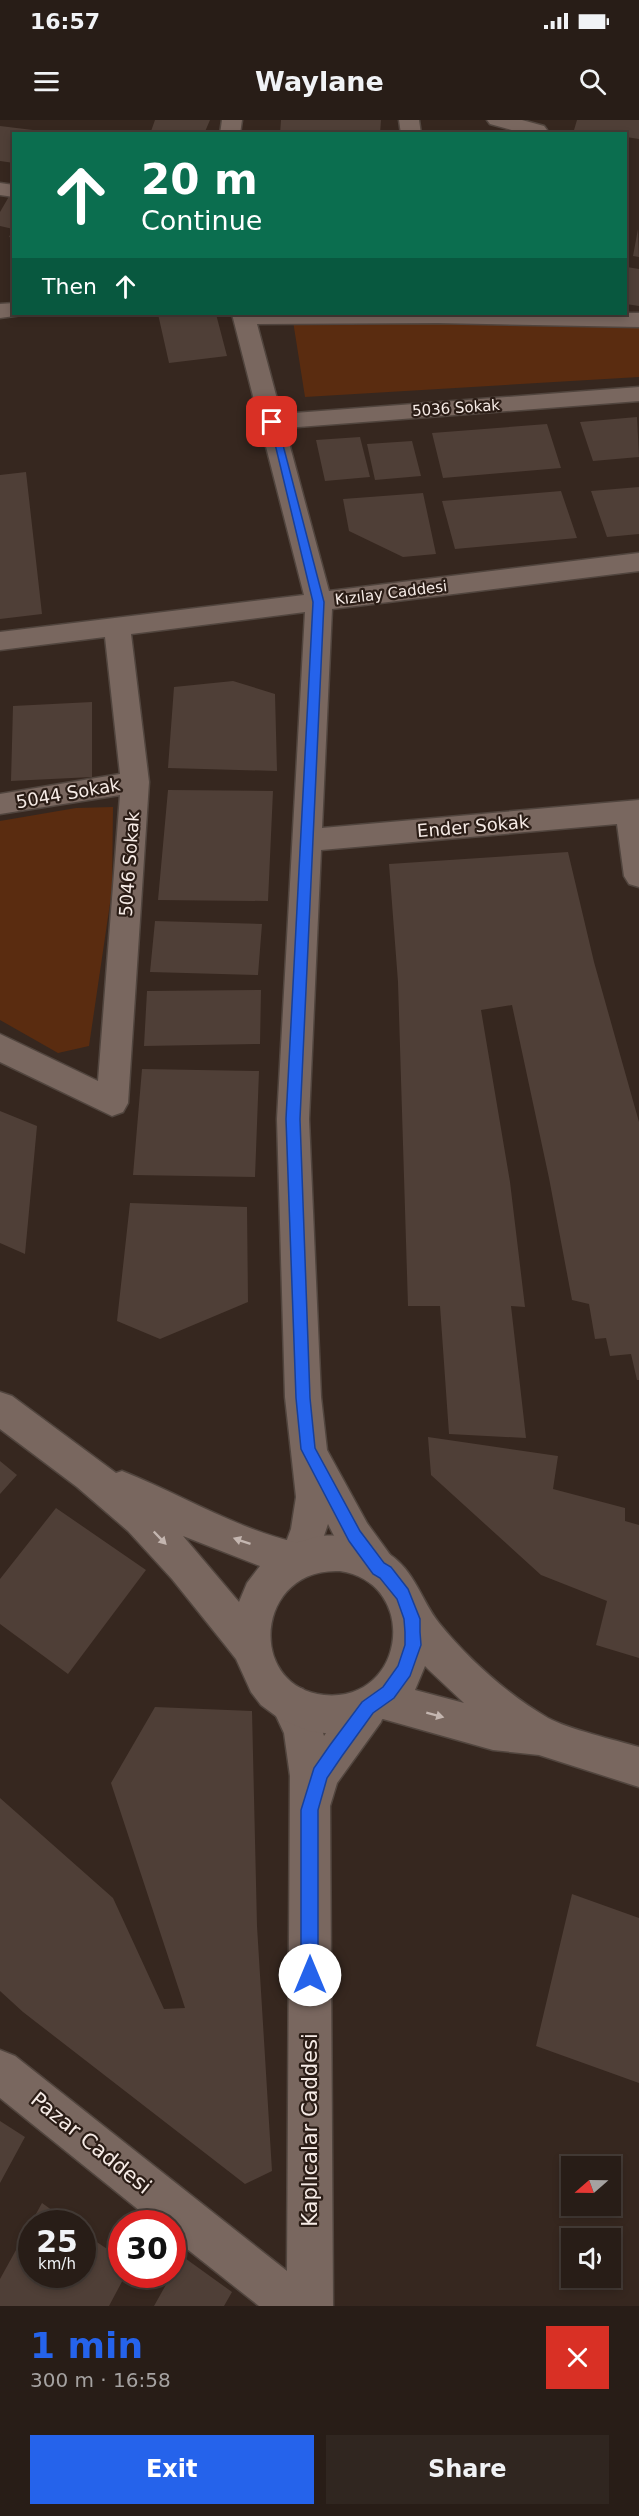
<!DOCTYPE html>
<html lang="en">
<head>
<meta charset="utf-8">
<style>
	body { margin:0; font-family:"DejaVu Sans",sans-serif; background:#302620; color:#f1f3f6; height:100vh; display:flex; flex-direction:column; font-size:22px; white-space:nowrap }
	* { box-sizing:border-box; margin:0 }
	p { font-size:20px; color:#a5a2a1 }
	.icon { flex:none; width:33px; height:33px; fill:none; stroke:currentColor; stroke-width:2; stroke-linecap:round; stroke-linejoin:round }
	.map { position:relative; height:2186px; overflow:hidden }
	.side { display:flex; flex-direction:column; background:#281d17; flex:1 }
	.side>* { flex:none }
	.guide { position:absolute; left:12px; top:12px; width:615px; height:183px; border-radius:0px; box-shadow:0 3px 9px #0003,0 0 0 2px #443b36; background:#0b6e4f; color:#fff; overflow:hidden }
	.needle { width:39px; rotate:250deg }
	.tools { position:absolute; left:561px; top:2036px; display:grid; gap:12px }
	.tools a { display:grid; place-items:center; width:60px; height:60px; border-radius:0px; background:#281d17; box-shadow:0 3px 9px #0003,0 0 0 2px #443b36; font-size:30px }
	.speed { position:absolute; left:18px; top:2090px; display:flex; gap:12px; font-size:30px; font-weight:700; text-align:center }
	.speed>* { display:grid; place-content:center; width:78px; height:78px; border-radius:50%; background:#281d17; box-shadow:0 3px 9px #0003,0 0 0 2px #443b36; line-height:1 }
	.speed small { font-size:15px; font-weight:400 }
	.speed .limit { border:9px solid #d22; background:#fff; color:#111 }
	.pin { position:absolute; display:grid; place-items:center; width:51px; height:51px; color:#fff; margin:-26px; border-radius:12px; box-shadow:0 3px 9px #0006 }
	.me { position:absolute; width:66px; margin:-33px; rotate:0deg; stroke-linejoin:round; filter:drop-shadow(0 0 4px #0008) }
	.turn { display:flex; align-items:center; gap:21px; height:126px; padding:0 30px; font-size:27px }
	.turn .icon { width:78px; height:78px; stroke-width:2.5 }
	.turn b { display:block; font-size:42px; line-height:51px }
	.then { display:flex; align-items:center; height:57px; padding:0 30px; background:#0003; gap:12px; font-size:22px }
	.round { display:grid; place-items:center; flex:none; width:63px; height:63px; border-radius:0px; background:#302620 }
	.overview { display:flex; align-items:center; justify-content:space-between; height:102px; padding:0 30px }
	h1 { font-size:36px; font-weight:700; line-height:45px; color:#2563eb }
	.action { display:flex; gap:12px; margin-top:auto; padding:12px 30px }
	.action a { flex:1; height:69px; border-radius:0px; background:#2563eb; color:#fff; font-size:24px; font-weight:700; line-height:69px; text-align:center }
	.action a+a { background:#302620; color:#f1f3f6 }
	.status { display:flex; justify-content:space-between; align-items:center; height:42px; padding:0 30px; background:#281d17; direction:ltr }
	.status svg { height:16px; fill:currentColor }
	header { display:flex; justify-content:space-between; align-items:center; height:78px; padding:0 30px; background:#281d17; font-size:27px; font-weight:700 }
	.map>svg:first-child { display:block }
</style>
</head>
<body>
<div class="status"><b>16:57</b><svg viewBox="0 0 49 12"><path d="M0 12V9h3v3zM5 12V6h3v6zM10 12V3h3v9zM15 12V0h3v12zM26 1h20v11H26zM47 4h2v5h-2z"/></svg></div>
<header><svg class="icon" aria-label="menu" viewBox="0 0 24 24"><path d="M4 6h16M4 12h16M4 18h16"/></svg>Waylane<svg class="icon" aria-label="search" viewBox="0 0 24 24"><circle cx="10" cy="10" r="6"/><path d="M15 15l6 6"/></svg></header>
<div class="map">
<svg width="639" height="2186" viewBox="0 0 639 2186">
	<rect width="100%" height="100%" fill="#36271f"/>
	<!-- green -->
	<path fill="#5a2c10" d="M293 201 639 206V257L305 277Z
		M113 687 112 770 89 926 58 933 0 900V701L76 688Z"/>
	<!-- building -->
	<path fill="#4f3f37" d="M155 0H210L204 14H150Z
		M281 0H381L380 14H280Z
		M577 0H639V19L626 17V14L574 10Z
		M0 6 33 10 31 14H14V43L0 41Z
		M11 73 14 74V118L9 117 13 109 0 106V92Z
		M638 109 639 137 633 136Z
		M627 147 639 149V186L626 184Z
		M158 194H216L227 236 169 243Z
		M637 297 639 337 593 341 580 302Z
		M547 304 561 348 443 358 432 313Z
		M360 317 370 357 325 361 316 320Z
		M412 321 421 356 375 360 367 324Z
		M26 352 42 494 0 499V355Z
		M639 367V414L607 417 591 371Z
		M561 371 577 418 455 429 442 381Z
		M423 373 436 434 403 437 349 411 343 379Z
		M233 561 275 574 277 651 168 648 174 567Z
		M92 582V657L11 661 13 586Z
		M168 670 273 671 268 781 158 780Z
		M568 732 594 842 639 1002V1260H637L631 1234 610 1236 606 1218 595 1219 589 1184 572 1180 549 1058 512 885 481 890 510 1062 525 1187 511 1186 526 1318 449 1314 440 1186H408L398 862 389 744Z
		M155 801 262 804 258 855 150 852Z
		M261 870 260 924 144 926 147 871Z
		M142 949 259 951 255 1057 133 1055Z
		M0 991 37 1006 25 1134 0 1123Z
		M130 1083 247 1087 248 1182 160 1219 117 1201Z
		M428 1317 558 1336 553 1369 625 1388V1401L639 1405V1538L596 1525 607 1481 541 1455 431 1355Z
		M0 1341 17 1355 0 1374Z
		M56 1388 146 1450 68 1554 0 1504V1459Z
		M155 1587 252 1591 257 1806 272 2051 245 2064 23 1892 0 1871V1678L113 1778 164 1889 185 1888 111 1663Z
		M572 1774 639 1798V1963L536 1926Z
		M0 2001 25 2017 0 2063Z
		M42 2083 70 2103H32V2154H82V2112L122 2139V2154H126L109 2186H0V2159Z
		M182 2136 232 2172 224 2186H154Z"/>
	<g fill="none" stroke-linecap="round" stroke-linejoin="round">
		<defs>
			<path id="street" d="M222 0H242L240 14H220Z
				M399 0H419L421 14H401Z
				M487 0H522L544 6 547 10 545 14H526L490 4Z
				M0 63 14 65V77L0 75Z
				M14 183V194L22 195 0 198V184Z
				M639 193V207L438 203 257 204 281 294 639 267V281L285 308 329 471 639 433V451L332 489 322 708 639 680V767L629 764 624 756 617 704 321 730 309 999 321 1277 327 1330 367 1403 391 1436 397 1449 391 1462 378 1467C353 1457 340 1427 328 1404L311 1454 298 1459 285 1454 279 1441 291 1409 296 1377 285 1277 277 999 305 492 131 514 149 662 128 983 123 992 112 996 0 942V914L98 961 120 675 0 694V674L120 654 105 517 0 530V512L304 475 232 194Z
				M289 1564 303 1569 317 1594 324 1616 353 1574 367 1569 381 1574 386 1588 381 1602 337 1663 330 1686 333 2186H259L172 2117V2103H155L0 1978V1930L15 1936 287 2151 290 1656 284 1613 270 1583 275 1569Z"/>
			<path id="secondary" d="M0 1272 12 1276 116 1353 122 1351C180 1374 233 1407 294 1422 301 1423 309 1418 316 1417 341 1412 368 1420 389 1434 415 1451 421 1480 439 1503 468 1539 507 1574 548 1598 568 1609 615 1620 639 1627V1667L539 1635 493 1630 383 1599 348 1613 332 1614 309 1611 280 1599 261 1585 251 1572 236 1539 225 1525 172 1459 128 1411 77 1367 0 1309ZM183 1416 260 1446 247 1463 239 1482ZM340 1451C420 1463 406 1583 324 1575 246 1567 255 1447 340 1451ZM425 1546 430 1551 464 1583 415 1570Z"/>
		</defs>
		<!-- street casing -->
		<use href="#street" stroke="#51453e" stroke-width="3"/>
		<!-- secondary casing -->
		<use href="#secondary" stroke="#51453e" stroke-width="3"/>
		<!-- street -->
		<use href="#street" fill="#79675f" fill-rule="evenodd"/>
		<!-- secondary -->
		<use href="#secondary" fill="#79675f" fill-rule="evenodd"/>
	</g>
	<!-- one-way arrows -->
	<defs><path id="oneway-solid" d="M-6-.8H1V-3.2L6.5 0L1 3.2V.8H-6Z" transform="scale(1.5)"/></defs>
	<g fill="#c4b6b0">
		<use href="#oneway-solid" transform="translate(160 1418) rotate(46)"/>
		<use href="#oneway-solid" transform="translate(242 1421) rotate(-161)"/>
		<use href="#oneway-solid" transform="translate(435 1595) rotate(15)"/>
	</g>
	<!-- route -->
	<path fill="#2563eb" stroke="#184099" stroke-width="1.5" d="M269 299 277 302 324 482 300 999 310 1278 315 1328 360 1411 384 1443 391 1447 408 1469 420 1499V1512L421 1525 410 1556 394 1578 373 1593 342 1636 327 1658 318 1690V1855L316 1861 310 1864 303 1861 301 1855V1690L314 1648 330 1625 362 1582 383 1567 398 1546 405 1525V1512L404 1499 397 1479 380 1458 373 1454 349 1421 301 1329 296 1278 286 999 313 482Z"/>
	<g text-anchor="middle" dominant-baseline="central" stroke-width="4.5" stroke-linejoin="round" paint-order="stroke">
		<!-- far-street labels -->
		<g font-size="15" fill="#f6ebe6" stroke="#2b1d16">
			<text transform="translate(456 288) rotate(-4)">5036 Sokak</text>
			<text transform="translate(391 473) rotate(-7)">Kızılay Caddesi</text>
		</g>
		<!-- street labels -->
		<g font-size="18" fill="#f6ebe6" stroke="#2b1d16">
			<text transform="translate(68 673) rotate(-10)">5044 Sokak</text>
			<text transform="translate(473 706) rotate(-5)">Ender Sokak</text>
			<text transform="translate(129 744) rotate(-86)">5046 Sokak</text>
		</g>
		<!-- near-street labels -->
		<g font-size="21" fill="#f6ebe6" stroke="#2b1d16">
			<text transform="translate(310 2010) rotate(-90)">Kaplıcalar Caddesi</text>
			<text transform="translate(91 2023) rotate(39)">Pazar Caddesi</text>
		</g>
	</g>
</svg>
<div class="tools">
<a><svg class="needle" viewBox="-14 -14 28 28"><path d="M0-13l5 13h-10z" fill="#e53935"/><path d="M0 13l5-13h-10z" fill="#a5a2a1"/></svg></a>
<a><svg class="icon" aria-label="sound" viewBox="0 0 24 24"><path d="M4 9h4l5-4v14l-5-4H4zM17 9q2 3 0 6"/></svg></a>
</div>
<div class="speed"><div>25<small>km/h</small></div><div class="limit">30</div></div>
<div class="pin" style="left:272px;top:302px;background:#d93025"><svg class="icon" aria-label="arrive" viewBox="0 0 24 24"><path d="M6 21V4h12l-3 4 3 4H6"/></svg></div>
<svg class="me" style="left:310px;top:1855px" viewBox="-20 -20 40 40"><circle r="19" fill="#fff"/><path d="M0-13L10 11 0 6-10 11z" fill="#2563eb"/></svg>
<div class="guide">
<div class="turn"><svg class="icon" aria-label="ahead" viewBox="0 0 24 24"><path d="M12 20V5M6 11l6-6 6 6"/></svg><div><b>20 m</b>Continue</div></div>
<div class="then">Then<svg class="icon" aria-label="ahead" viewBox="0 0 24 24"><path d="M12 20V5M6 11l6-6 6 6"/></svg></div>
</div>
</div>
<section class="side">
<div class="overview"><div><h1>1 min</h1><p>300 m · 16:58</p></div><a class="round" style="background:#d93025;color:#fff"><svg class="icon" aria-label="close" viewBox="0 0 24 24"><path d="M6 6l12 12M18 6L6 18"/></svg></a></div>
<div class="action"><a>Exit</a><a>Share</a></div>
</section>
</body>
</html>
